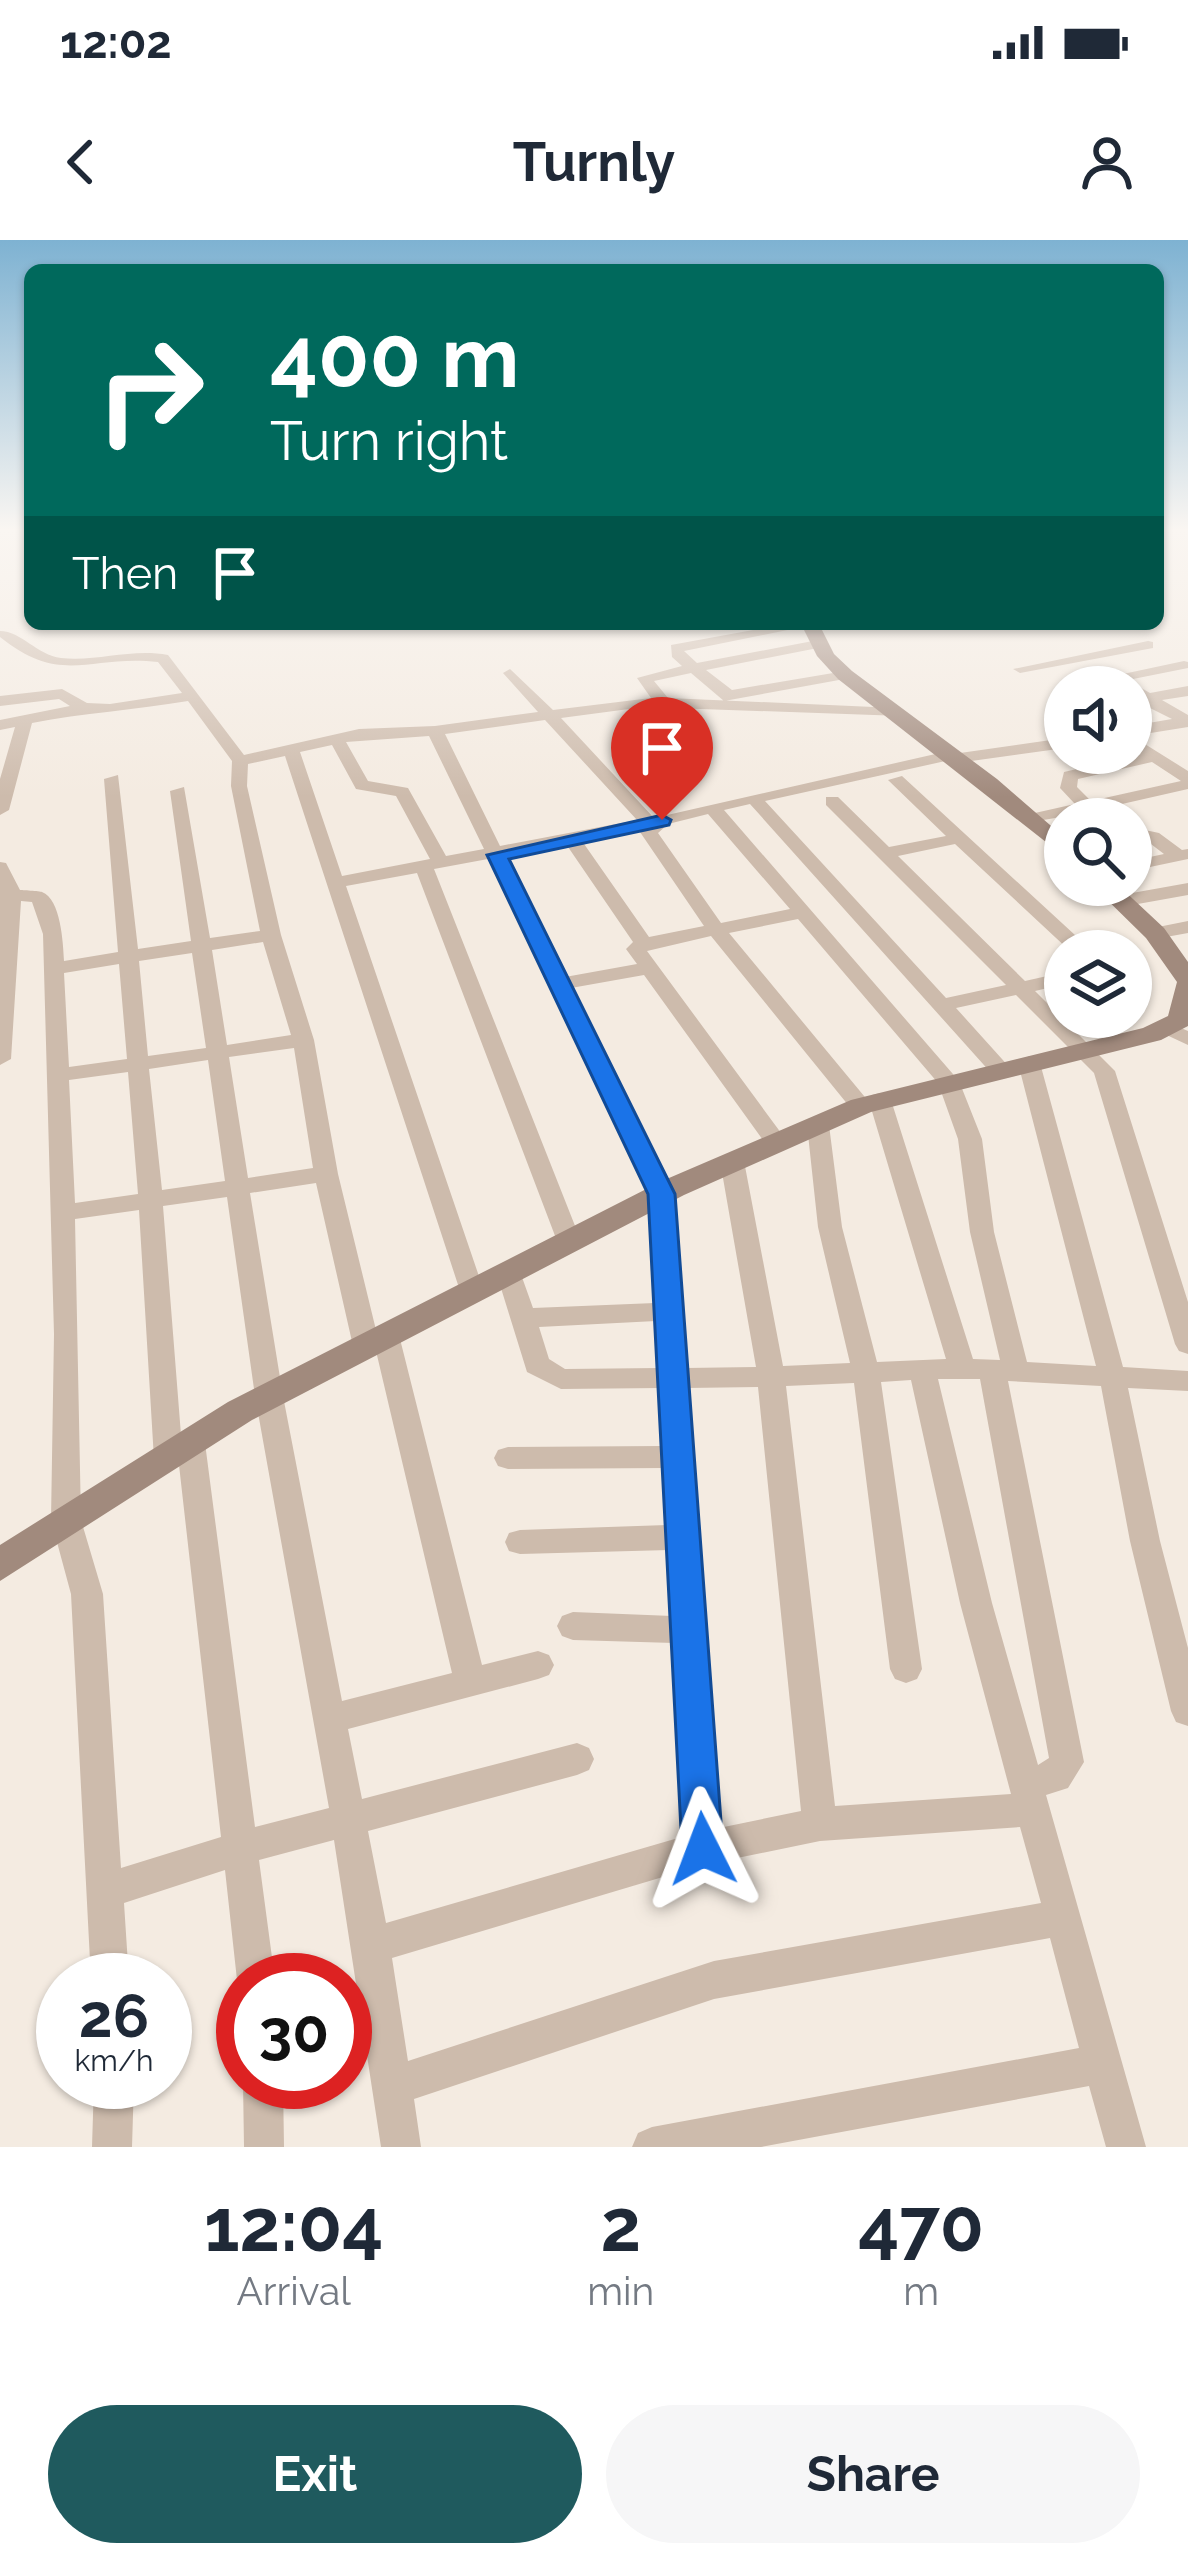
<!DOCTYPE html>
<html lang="en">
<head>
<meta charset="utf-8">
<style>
	body { margin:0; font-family:Raleway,sans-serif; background:#f6f6f7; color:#1f2937; height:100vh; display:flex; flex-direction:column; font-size:45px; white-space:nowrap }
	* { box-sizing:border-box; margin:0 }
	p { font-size:39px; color:#747a83 }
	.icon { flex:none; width:66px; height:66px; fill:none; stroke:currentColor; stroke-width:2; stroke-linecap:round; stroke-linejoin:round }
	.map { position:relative; height:1907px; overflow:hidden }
	.details { display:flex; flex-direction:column; background:#fff; flex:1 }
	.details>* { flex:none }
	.hud { position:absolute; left:24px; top:24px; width:1140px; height:366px; border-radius:18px; box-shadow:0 3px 9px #0004; background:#00695c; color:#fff; overflow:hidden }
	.tools { position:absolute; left:1044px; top:426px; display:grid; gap:24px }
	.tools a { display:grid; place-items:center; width:108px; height:108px; border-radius:50%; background:#fff; box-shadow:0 3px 9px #0004; font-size:60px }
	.speed { position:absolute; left:36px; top:1713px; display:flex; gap:24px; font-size:60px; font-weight:700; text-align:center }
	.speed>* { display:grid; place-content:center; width:156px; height:156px; border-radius:50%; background:#fff; box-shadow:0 3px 9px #0004; line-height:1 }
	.speed small { font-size:30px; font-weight:400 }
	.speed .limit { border:18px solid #d22; background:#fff; color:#111 }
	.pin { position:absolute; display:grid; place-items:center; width:102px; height:102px; color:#fff; margin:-123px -51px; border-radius:50% 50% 50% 0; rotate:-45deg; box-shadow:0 0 12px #0007 }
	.pin .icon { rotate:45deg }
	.me { position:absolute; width:132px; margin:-66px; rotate:357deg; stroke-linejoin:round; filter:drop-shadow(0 0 9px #0008) }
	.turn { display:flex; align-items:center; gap:42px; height:252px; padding:0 48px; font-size:54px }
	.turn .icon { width:156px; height:156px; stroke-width:2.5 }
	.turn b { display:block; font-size:84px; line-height:102px }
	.then { display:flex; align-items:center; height:114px; padding:0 48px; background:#0003; gap:24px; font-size:45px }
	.eta { display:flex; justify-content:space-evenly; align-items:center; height:204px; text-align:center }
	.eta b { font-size:72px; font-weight:700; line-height:84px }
	.button { display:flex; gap:24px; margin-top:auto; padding:24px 48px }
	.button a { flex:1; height:138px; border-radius:72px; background:#1f5a5e; color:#fff; font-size:48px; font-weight:700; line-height:138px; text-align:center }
	.button a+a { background:#f6f6f7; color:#1f2937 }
	.status { display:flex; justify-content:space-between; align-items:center; height:84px; padding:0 60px; background:#fff; direction:ltr }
	.status svg { height:33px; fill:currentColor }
	header { display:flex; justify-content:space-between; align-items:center; height:156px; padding:0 48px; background:#fff; font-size:54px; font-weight:700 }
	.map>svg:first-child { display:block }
</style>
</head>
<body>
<div class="status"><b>12:02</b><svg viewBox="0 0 49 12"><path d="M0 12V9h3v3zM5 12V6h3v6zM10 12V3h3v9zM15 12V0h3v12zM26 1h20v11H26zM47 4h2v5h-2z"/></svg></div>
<header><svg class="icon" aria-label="back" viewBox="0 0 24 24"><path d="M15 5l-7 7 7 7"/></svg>Turnly<svg class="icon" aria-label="person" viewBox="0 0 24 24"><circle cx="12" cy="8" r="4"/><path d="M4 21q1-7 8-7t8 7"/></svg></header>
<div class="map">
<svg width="1188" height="1907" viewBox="0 0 1188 1907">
	<rect width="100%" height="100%" fill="#f4ebe1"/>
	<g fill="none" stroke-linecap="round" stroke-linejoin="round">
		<!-- street -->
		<path fill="#cdbbac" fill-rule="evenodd" d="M786 384H817L684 411 697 423 818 400 823 401V407L706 430 732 450 845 431 850 432V438L724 461 691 433 654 441 668 458 896 468 902 470V476L644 467 561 478 654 578 953 510 960 513 1065 498V508L957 523 950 520 765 561 946 758 1006 745 826 565V557H838L889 607 946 596 888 540 902 536 1088 707 1091 711H1070L955 604 898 616 1025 741 1065 732V744L1035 751 1115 831 1188 1062V1114L1179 1111 1175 1104 1094 833 1016 755 956 768 1011 829 1008 834H992L750 564 724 570 959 841 982 899 994 992 1027 1122 1096 1126 1018 823 1029 816 1040 823 1123 1127 1188 1131V1151L1128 1148 1160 1301 1188 1408V1486L1176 1482 1171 1471 1130 1301 1101 1146 1008 1141 1084 1522 1068 1548 1046 1555 1146 1907H1106L1089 1846 761 1907H632L638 1893 652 1887 1079 1808 1050 1698 714 1759 414 1859 421 1907H381L334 1600 259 1620 275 1740H243V1753L237 1740 225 1630 124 1663 129 1740H91L71 1354 51 1280 54 1094 43 694 32 662 21 661 11 819 0 825V622L6 623 20 650C21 650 40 651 42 652 61 659 63 703 64 721L118 712 104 539 118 535 138 709 191 701 170 551 184 547 210 698 260 691 231 546 232 521 188 461C135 470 83 473 32 483L9 570 0 575V539L15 487 0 490V480L70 466 59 459 0 466V456L62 449 87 463 110 464 182 453 158 422C90 414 62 447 0 397V391C21 391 37 415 61 418 97 422 131 408 168 415L244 515 359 489 435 486 538 472 503 433 510 429 553 470 651 458 637 438 682 426 672 417 671 405ZM545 480 637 580 500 606 445 494ZM429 496 484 609 446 616 408 548 368 541 346 502ZM332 505 356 549 396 556 430 619 342 636 300 512ZM285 516 462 1057H480L484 1051 346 646 417 633 557 1001 569 1009 581 1001 434 629 488 619 649 954 655 1063 533 1068 518 1026H500L496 1032 527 1132 561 1149 660 1148 663 1206 508 1207 498 1210 494 1218 498 1226 508 1229 664 1228 667 1285 520 1290 509 1293 505 1302 509 1311 520 1314 669 1310 672 1376 573 1372 562 1376 557 1386 562 1396 573 1400 674 1403 685 1596 386 1683 368 1591 577 1535 589 1530 594 1519 589 1508 577 1503 362 1559 348 1489 538 1439 549 1435 554 1425 549 1415 538 1411 482 1425 399 1095 395 1088 386 1085 376 1090 338 934 314 800 281 695 247 546 248 524ZM708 574 790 669 721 683 658 593 668 584ZM642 590 640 592 704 686 649 697 582 601ZM566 604 633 702 626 709 637 724 565 737 505 616ZM798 679 938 843 958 899 970 992 1000 1120 973 1119 891 860 880 853 872 855 869 862 729 693ZM711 696 853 871 861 873 871 868 946 1119 877 1122 842 987 829 885 818 878 807 885 818 987 850 1123 783 1126 744 921 732 913 720 921 756 1127 686 1128 682 1076 685 1071 681 1064 673 954 571 748 644 735 768 907H784L788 902 784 897 647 711ZM263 702 291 795 227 805 212 710ZM192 713 206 808 148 816 139 721ZM119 724 127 819 69 827 64 733ZM294 808 313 928 248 938 229 817ZM208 820 225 941 162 950 149 829ZM128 832 138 954 75 963 69 840ZM316 943 353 1106 357 1113 366 1116 376 1111 452 1433 342 1461 283 1156 250 953ZM227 957 255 1156 329 1568 255 1587 205 1203 201 1195 191 1192 181 1195 163 966ZM139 970 154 1219 158 1227 168 1230 179 1225 221 1597 121 1628 103 1354 81 1280 75 979ZM656 1081 659 1128 565 1129 549 1119 539 1087ZM938 1139H980L1049 1518 1038 1525 992 1363ZM911 1140 960 1363 1011 1554 835 1566 786 1146 854 1143 890 1429 895 1439 906 1443 917 1439 922 1429 881 1142ZM758 1147 801 1571 719 1588 687 1148ZM1020 1587 1041 1663 714 1721 408 1821 392 1718 703 1625 820 1601Z
			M1148 401 1153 402V408L1020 433 1013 429Z
			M1184 421 1188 422V428L1093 447H1065V450L1062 447Z
			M1126 445H1136L1150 453 1188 446V456L1162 460 1188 475V487L1132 496 1188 531V549L1100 569 1104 574 1096 579 1084 573 1026 583V575L1075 564 1060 548 1064 532 1141 514 1131 507V486L1172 479 1138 462 1131 447ZM1152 522 1181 541 1091 561 1077 547 1078 539Z
			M1131 587 1159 593 1182 610 1188 609V619L1131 631V621L1164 614 1147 601 1131 597Z
			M1188 643V655L1121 667 1112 661 1121 655Z
			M1188 681V693L1155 699 1145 693 1148 689Z
			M1165 781 1188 791V805L1158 791 1154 787Z
			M94 1842H134L132 1907H92Z
			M243 1842H283L284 1907H244Z"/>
		<!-- secondary -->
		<path fill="#a18a7d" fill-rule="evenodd" d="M801 384H819L834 414 852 431 997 539 1065 598V617L838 439 817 416Z
			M1092 645H1118L1164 688 1188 722V786L1161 800 871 872 684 955 252 1180 0 1341V1305L228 1162 662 941 851 860 1143 788 1168 776 1177 742 1146 698Z"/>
	</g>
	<!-- sky -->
	<linearGradient id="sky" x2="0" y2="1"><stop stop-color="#7eb2d2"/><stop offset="0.52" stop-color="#faf6f2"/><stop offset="1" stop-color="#faf6f2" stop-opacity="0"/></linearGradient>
	<rect width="1188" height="557" fill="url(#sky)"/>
	<!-- route -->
	<path fill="#1a73e8" stroke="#114b97" stroke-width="3" d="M662 575 671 580 669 585 509 619 675 954 723 1609 717 1622 703 1628 688 1622 682 1609 648 954 487 615Z"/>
</svg>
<div class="tools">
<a><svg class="icon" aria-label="sound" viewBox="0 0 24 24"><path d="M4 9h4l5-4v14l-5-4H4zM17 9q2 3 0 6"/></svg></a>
<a><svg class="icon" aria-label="search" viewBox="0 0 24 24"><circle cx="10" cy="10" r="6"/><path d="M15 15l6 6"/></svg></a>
<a><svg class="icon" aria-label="layers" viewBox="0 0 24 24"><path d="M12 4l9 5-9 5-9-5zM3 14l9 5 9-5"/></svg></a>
</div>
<div class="speed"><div>26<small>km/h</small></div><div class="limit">30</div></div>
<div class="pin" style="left:662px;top:580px;background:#d93025"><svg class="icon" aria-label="arrive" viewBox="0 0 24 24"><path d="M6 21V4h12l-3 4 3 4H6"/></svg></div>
<svg class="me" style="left:703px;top:1609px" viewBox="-20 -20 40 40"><path d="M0-17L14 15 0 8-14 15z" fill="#1a73e8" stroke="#fff" stroke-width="4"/></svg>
<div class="hud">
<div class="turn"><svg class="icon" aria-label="right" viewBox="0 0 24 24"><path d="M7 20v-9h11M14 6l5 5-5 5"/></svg><div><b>400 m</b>Turn right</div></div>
<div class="then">Then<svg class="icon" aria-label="arrive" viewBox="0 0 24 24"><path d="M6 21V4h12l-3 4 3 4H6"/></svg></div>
</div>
</div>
<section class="details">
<div class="eta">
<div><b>12:04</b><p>Arrival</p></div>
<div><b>2</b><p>min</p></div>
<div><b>470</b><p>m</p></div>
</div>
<div class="button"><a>Exit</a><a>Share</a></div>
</section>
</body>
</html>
